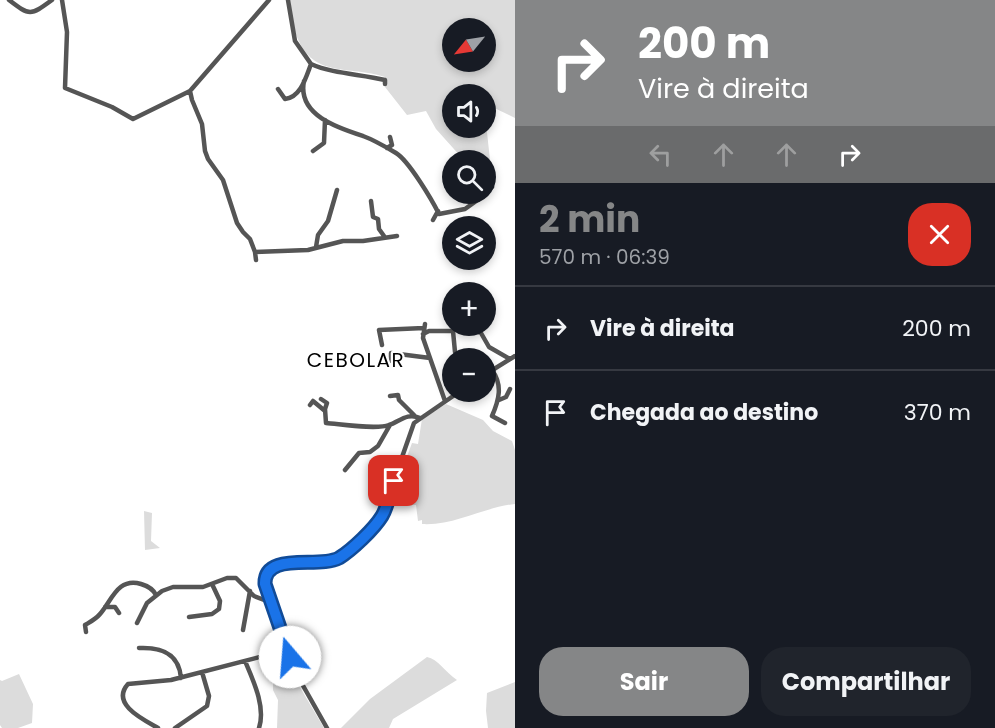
<!DOCTYPE html>
<html lang="pt">
<head>
<meta charset="utf-8">
<style>
	body { margin:0; font-family:Poppins,sans-serif; background:#20242c; color:#f1f3f6; height:100vh; display:flex; flex-direction:column; font-size:22px; white-space:nowrap }
	* { box-sizing:border-box; margin:0 }
	p { font-size:20px; color:#9ea1a6 }
	.icon { flex:none; width:33px; height:33px; fill:none; stroke:currentColor; stroke-width:2; stroke-linecap:round; stroke-linejoin:round }
	.map { position:relative; flex:1; overflow:hidden }
	.side { display:flex; flex-direction:column; background:#171b24; width:480px }
	.side>* { flex:none }
	.hud { background:#858687; color:#fff; overflow:hidden }
	.needle { width:39px; rotate:240deg }
	.tools { position:absolute; left:442px; top:18px; display:grid; gap:12px }
	.tools a { display:grid; place-items:center; width:54px; height:54px; border-radius:50%; background:#171b24; box-shadow:0 3px 9px #0003; font-size:30px }
	.pin { position:absolute; display:grid; place-items:center; width:51px; height:51px; color:#fff; margin:-26px; border-radius:12px; box-shadow:0 3px 9px #0006 }
	.me { position:absolute; width:66px; margin:-33px; rotate:342deg; stroke-linejoin:round; filter:drop-shadow(0 0 4px #0008) }
	.turn { display:flex; align-items:center; gap:21px; height:126px; padding:0 24px; font-size:27px }
	.turn .icon { width:78px; height:78px; stroke-width:2.5 }
	.turn b { display:block; font-size:42px; line-height:51px }
	.lanes { display:flex; align-items:center; height:57px; padding:0 24px; background:#0003; justify-content:center; gap:30px; direction:ltr }
	.lanes .off { opacity:.35 }
	.round { display:grid; place-items:center; flex:none; width:63px; height:63px; border-radius:24px; background:#20242c }
	.overview { display:flex; align-items:center; justify-content:space-between; height:102px; padding:0 24px }
	h1 { font-size:36px; font-weight:700; line-height:45px; color:#858687 }
	.action { display:flex; gap:12px; margin-top:auto; padding:12px 24px }
	.action a { flex:1; height:69px; border-radius:24px; background:#858687; color:#fff; font-size:24px; font-weight:700; line-height:69px; text-align:center }
	.action a+a { background:#20242c; color:#f1f3f6 }
	ul { padding:0; list-style:none }
	li { display:flex; align-items:center; gap:18px; height:84px; padding:0 24px; border-top:2px solid #363941 }
	li div { flex:1 }
	li b { display:block; font-size:22px }
	li em { font-style:normal }
	main { display:flex; flex:1; min-height:0 }
	.map>svg:first-child { display:block }
</style>
</head>
<body>
<main>
<div class="map">
<svg width="515" height="728" viewBox="0 0 515 728">
	<rect width="100%" height="100%" fill="#fff"/>
	<!-- green -->
	<path fill="#dcdcdc" fill-rule="evenodd" d="M290 0H515V118L486 104V94H453V128H486V123L490 160H466L462 158 436 129 426 111 407 115 385 87V77C349 65 314 79 297 37 292 26 292 12 290 0ZM453 28H486V62H453Z
		M446 404 483 420 493 431 512 441 515 450V504C484 507 454 526 422 524V520L418 521 416 505H389L412 443 418 444 422 419Z
		M144 511 152 513 151 541 160 548 145 550Z
		M283 655 287 657 301 689 324 728H277L278 700 273 690V670L270 657Z
		M427 657C438 659 445 672 457 680L393 719 389 728H341L370 699Z
		M19 674 33 704 32 723 18 728H2L0 725V680L2 681Z
		M515 682V728H488L486 711 487 693Z"/>
	<g fill="none" stroke-linecap="round" stroke-linejoin="round">
		<!-- minor -->
		<path stroke="#555" stroke-width="4.5" d="M9 0C30 16 30 16 52 0
			M62 0 67 32 65 88 112 107 133 119 190 91
			M311 64C333 74 361 74 385 80V84
			M304 81C297 115 338 128 363 136 374 140 386 147 396 153 409 161 432 200 439 214L465 209 486 194
			M278 89 285 99C301 97 306 77 311 64L295 41 288 0
			M387 148 392 145 390 137
			M313 151 324 143 325 120
			M486 193 492 187
			M371 201 373 217 378 219 379 229 384 236
			M433 220 438 211
			M316 247 318 235 328 221 337 190
			M255 252 250 239 243 232 237 223 223 180 208 159 205 151 202 124 192 100 190 91 269 0
			M256 260 255 252 308 250 343 241H363L397 236
			M425 324 423 338 445 401
			M474 330 481 333 489 347 510 359
			M423 334 429 331H453L455 352
			M382 345 379 330 424 328
			M391 361V353L430 358
			M492 370C503 385 499 400 492 416L505 423
			M486 374 515 356
			M390 396 398 395 399 400 414 415
			M321 399 327 403 325 409 326 423C340 424 376 430 389 425 399 422 407 412 420 418
			M499 400 506 397 510 389
			M310 405 313 401 325 411
			M345 470 359 453 370 452 378 446 390 425
			M105 607H115L119 613
			M189 617 212 614 219 609 220 601 212 584
			M137 623 147 603 162 591 173 587H203L227 578H236L254 596 272 603
			M243 630 250 591
			M86 632 85 625C90 622 96 619 100 614 112 600 118 577 141 584 148 586 153 589 156 595
			M139 648C161 647 179 653 181 678
			M245 661C253 680 266 707 259 728
			M158 728C144 720 110 704 128 684L171 680 279 652 289 654
			M175 728 207 706 209 696 202 672
			M327 728 297 675 269 595 265 577 269 570 279 564 327 562 339 558 350 550 381 517 414 423 459 392"/>
	</g>
	<g fill="none" stroke-linecap="round" stroke-linejoin="round">
		<defs>
			<path id="route" d="M290 657 265 584C264 551 319 569 339 558 352 550 374 529 382 516 388 506 390 492 394 481"/>
		</defs>
		<!-- route casing -->
		<use href="#route" stroke="#114b97" stroke-width="15"/>
		<!-- route -->
		<use href="#route" stroke="#1a73e8" stroke-width="10"/>
	</g>
	<g text-anchor="middle" dominant-baseline="central" stroke-width="4.5" stroke-linejoin="round" paint-order="stroke">
		<!-- neighbourhood labels -->
		<g font-size="20" letter-spacing="1.5" fill="#000" stroke="#fff">
			<text x="356" y="360">CEBOLAR</text>
		</g>
	</g>
</svg>
<div class="tools">
<a><svg class="needle" viewBox="-14 -14 28 28"><path d="M0-13l5 13h-10z" fill="#e53935"/><path d="M0 13l5-13h-10z" fill="#9ea1a6"/></svg></a>
<a><svg class="icon" aria-label="sound" viewBox="0 0 24 24"><path d="M4 9h4l5-4v14l-5-4H4zM17 9q2 3 0 6"/></svg></a>
<a><svg class="icon" aria-label="search" viewBox="0 0 24 24"><circle cx="10" cy="10" r="6"/><path d="M15 15l6 6"/></svg></a>
<a><svg class="icon" aria-label="layers" viewBox="0 0 24 24"><path d="M12 4l9 5-9 5-9-5zM3 14l9 5 9-5"/></svg></a>
<a>+</a>
<a>−</a>
</div>
<div class="pin" style="left:394px;top:481px;background:#d93025"><svg class="icon" aria-label="arrive" viewBox="0 0 24 24"><path d="M6 21V4h12l-3 4 3 4H6"/></svg></div>
<svg class="me" style="left:290px;top:657px" viewBox="-20 -20 40 40"><circle r="19" fill="#fff"/><path d="M0-13L10 11 0 6-10 11z" fill="#1a73e8"/></svg>
</div>
<section class="side">
<div class="hud">
<div class="turn"><svg class="icon" aria-label="right" viewBox="0 0 24 24"><path d="M7 20v-9h11M14 6l5 5-5 5"/></svg><div><b>200 m</b>Vire à direita</div></div>
<div class="lanes"><svg class="icon off" aria-label="left" viewBox="0 0 24 24"><path d="M17 20v-9H6M10 6l-5 5 5 5"/></svg><svg class="icon off" aria-label="ahead" viewBox="0 0 24 24"><path d="M12 20V5M6 11l6-6 6 6"/></svg><svg class="icon off" aria-label="ahead" viewBox="0 0 24 24"><path d="M12 20V5M6 11l6-6 6 6"/></svg><svg class="icon" aria-label="right" viewBox="0 0 24 24"><path d="M7 20v-9h11M14 6l5 5-5 5"/></svg></div>
</div>
<div class="overview"><div><h1>2 min</h1><p>570 m · 06:39</p></div><a class="round" style="background:#d93025;color:#fff"><svg class="icon" aria-label="close" viewBox="0 0 24 24"><path d="M6 6l12 12M18 6L6 18"/></svg></a></div>
<ul>
<li><svg class="icon" aria-label="right" viewBox="0 0 24 24"><path d="M7 20v-9h11M14 6l5 5-5 5"/></svg><div><b>Vire à direita</b></div><em>200 m</em></li>
<li><svg class="icon" aria-label="arrive" viewBox="0 0 24 24"><path d="M6 21V4h12l-3 4 3 4H6"/></svg><div><b>Chegada ao destino</b></div><em>370 m</em></li>
</ul>
<div class="action"><a>Sair</a><a>Compartilhar</a></div>
</section>
</main>
</body>
</html>
